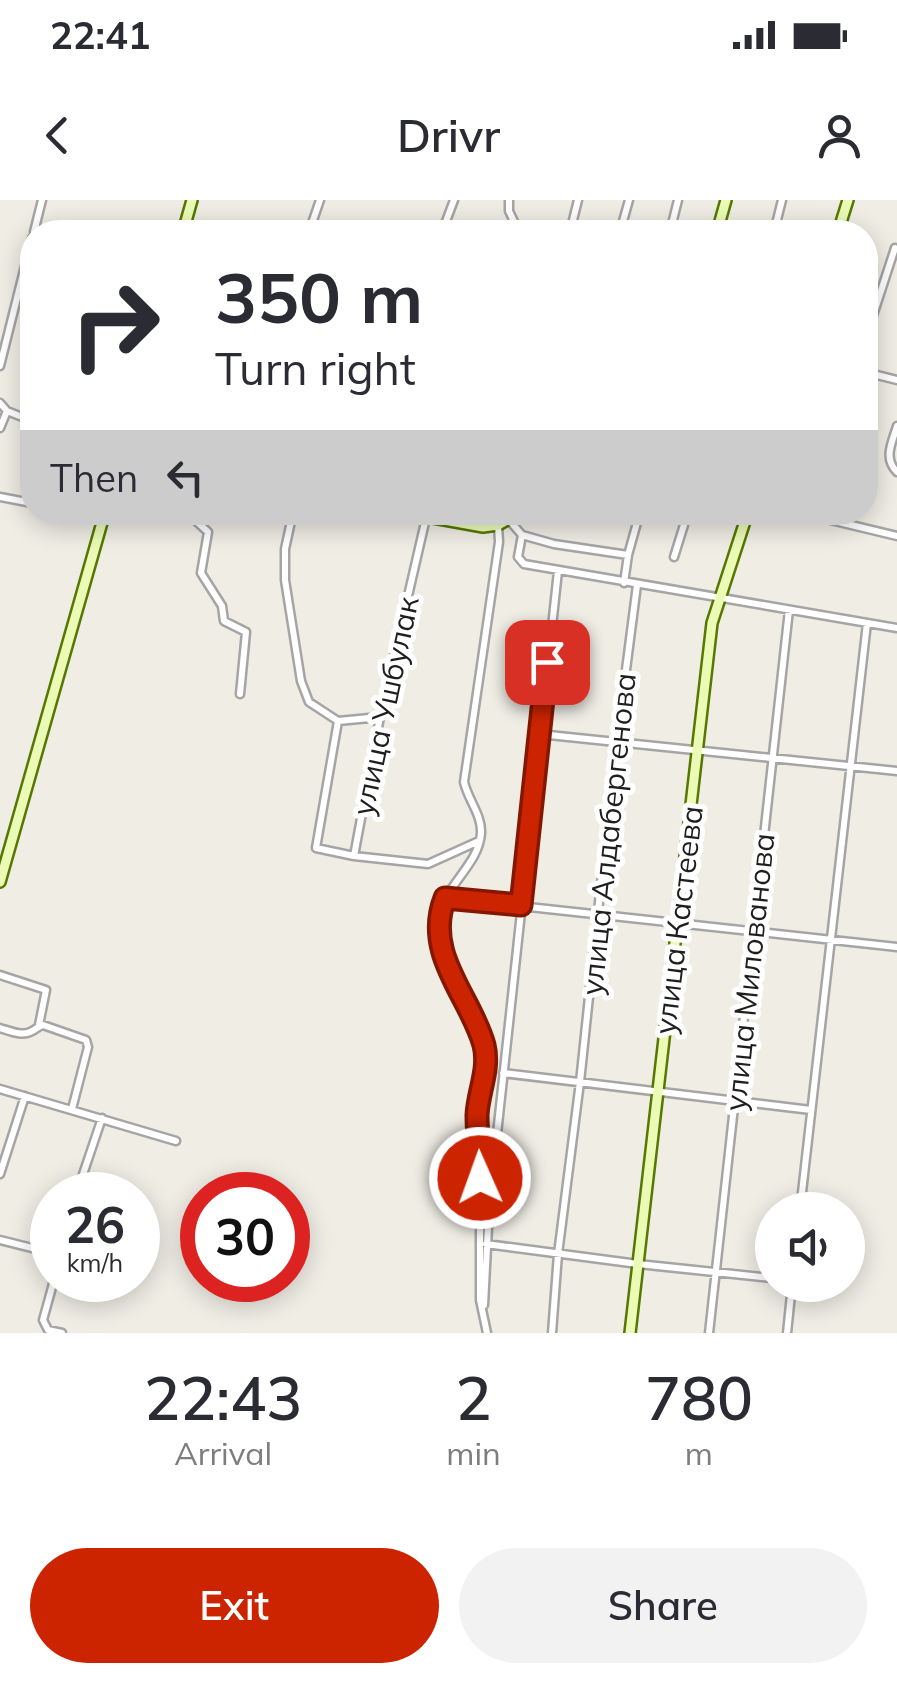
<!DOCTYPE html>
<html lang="en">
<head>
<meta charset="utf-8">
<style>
	body { margin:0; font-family:Mulish,sans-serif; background:#f2f2f3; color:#2b2b33; height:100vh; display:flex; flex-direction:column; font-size:38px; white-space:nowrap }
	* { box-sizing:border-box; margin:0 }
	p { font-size:32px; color:#7c7c81 }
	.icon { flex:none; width:55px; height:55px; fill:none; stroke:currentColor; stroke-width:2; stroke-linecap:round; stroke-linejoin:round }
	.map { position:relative; height:1133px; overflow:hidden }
	.sheet { display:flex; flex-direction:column; background:#fff; flex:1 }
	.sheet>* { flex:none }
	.top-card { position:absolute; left:20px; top:20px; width:858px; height:305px; border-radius:40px; box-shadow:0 5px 25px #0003; background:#fff; color:#2b2b33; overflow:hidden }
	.buttons { position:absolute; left:755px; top:992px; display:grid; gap:20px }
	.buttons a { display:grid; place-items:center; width:110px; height:110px; border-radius:50%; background:#fff; box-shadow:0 5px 25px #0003; font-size:50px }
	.speed { position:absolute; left:30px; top:972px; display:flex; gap:20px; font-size:50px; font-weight:700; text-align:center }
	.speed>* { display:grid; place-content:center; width:130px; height:130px; border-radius:50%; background:#fff; box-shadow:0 5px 25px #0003; line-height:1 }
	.speed small { font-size:25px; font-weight:400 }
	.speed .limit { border:15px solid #d22; background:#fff; color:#111 }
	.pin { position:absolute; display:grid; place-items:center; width:85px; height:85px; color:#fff; margin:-42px; border-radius:20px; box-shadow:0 5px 15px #0006 }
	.me { position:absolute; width:110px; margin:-55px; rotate:358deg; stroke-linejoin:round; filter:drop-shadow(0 0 8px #0008) }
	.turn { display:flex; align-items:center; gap:35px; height:210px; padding:0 30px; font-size:45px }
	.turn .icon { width:130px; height:130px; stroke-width:2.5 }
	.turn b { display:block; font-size:70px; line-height:85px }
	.then { display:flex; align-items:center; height:95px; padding:0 30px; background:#0003; gap:20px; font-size:38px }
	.eta { display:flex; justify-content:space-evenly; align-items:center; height:170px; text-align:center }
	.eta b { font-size:60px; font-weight:600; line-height:70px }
	.button { display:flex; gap:20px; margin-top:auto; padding:20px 30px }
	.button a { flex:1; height:115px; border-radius:60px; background:#cc2400; color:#fff; font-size:40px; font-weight:600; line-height:115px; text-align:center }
	.button a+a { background:#f2f2f3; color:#2b2b33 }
	.status { display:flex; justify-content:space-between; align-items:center; height:70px; padding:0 50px; background:#fff; direction:ltr }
	.status svg { height:28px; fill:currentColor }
	header { display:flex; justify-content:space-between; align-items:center; height:130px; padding:0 30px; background:#fff; font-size:45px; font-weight:600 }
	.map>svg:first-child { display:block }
</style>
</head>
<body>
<div class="status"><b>22:41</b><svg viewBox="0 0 49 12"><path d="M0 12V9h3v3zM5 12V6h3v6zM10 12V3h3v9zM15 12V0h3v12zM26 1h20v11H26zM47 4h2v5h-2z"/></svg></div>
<header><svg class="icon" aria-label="back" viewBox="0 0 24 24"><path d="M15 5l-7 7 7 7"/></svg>Drivr<svg class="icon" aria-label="person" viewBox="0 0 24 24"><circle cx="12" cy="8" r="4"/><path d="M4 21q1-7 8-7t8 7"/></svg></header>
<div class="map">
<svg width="897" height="1133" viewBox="0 0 897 1133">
	<rect width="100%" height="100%" fill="#efede4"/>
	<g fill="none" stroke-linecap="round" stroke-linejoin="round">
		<defs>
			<path id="street" d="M509 0V11L519 32
				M185 28 198 32
				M34 32 42 0
				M309 32 320 0
				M442 32 454 0
				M570 32 578 0
				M620 32 629 0
				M670 32 678 0
				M774 32 782 0
				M865 140 895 48
				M0 166 32 38
				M865 172 897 180
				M0 203 7 211 32 221
				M897 226C892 243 883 258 897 272
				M0 228 7 211
				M0 297 32 303
				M88 312 104 315
				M196 312 195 320 208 332 201 373 222 406 224 421 246 432 240 494
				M293 312 285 349V380L301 481 309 502 338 521 316 648 354 656 380 517 426 318
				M814 312 818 317 897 336
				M509 320 522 335 554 344 628 355
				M522 335 518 357 524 364 897 428
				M674 357 688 312
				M624 383 628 355 640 312
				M338 521 380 517
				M539 534 897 571
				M354 656 428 664 479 641
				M446 698 897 747
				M0 775 46 790 39 825
				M0 828C10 831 23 837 32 831 36 829 39 826 43 825L86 840 88 847 72 909
				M503 873 811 910
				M0 889 176 941
				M0 974 25 896
				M76 995 102 918
				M800 1010 867 423
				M0 1040 52 1053
				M486 1044 638 1064 772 1078
				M54 1080 43 1120 48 1130 62 1133
				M484 1105 489 1008 558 371
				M487 1133 480 1100V943C479 933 477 923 477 912 479 892 488 872 485 852 484 839 476 827 471 816 455 786 440 757 440 722 440 687 479 667 481 633 482 615 468 600 464 582L499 342 498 325
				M552 1133 558 1054 580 882 613 570 637 385
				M709 1133 789 410
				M787 1133 792 1085"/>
			<path id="secondary" d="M183 32 192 0
				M717 32 726 0
				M838 32 848 0
				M400 312 483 327 498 325 522 312
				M0 682 105 312
				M630 1133 712 423 748 312"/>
		</defs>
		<!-- street casing -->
		<use href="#street" stroke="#a5a5a5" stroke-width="11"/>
		<!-- secondary casing -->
		<use href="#secondary" stroke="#567802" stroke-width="14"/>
		<!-- street -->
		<use href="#street" stroke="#fff" stroke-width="6"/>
		<!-- secondary -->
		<use href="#secondary" stroke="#ebfbb6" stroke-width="9"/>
	</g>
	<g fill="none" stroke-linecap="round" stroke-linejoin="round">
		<defs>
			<path id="route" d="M480 978C480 957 477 936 477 915 478 892 490 869 484 845 471 797 423 754 445 698L521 705 547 462"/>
		</defs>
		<!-- route casing -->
		<use href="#route" stroke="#851700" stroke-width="25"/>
		<!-- route -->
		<use href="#route" stroke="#cc2400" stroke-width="18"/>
	</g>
	<g text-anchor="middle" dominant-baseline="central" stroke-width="10" stroke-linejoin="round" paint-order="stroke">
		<!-- street labels -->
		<g font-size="30" fill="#1e1e1e" stroke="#fff">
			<text transform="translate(385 506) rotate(-78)">улица Ушбулак</text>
			<text transform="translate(608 634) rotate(-84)">улица Алдабергенова</text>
			<text transform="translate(678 720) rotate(-83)">улица Кастеева</text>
			<text transform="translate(749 772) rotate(-84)">улица Милованова</text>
		</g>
	</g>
</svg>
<div class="buttons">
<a><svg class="icon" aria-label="sound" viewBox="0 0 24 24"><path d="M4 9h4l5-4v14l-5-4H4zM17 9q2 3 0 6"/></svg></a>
</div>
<div class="speed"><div>26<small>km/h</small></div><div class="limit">30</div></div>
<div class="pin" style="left:547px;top:462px;background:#d93025"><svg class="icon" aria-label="arrive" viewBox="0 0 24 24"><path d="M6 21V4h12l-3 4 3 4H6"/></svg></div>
<svg class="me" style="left:480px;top:978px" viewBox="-20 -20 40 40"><circle r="17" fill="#cc2400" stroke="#fff" stroke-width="3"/><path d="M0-11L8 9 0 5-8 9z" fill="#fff"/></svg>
<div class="top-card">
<div class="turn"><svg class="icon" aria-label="right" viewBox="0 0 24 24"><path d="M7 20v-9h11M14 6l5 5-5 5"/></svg><div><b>350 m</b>Turn right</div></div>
<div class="then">Then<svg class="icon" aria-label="left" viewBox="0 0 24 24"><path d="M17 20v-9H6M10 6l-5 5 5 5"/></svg></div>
</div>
</div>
<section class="sheet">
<div class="eta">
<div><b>22:43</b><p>Arrival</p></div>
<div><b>2</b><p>min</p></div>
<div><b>780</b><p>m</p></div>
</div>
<div class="button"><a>Exit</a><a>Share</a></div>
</section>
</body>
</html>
